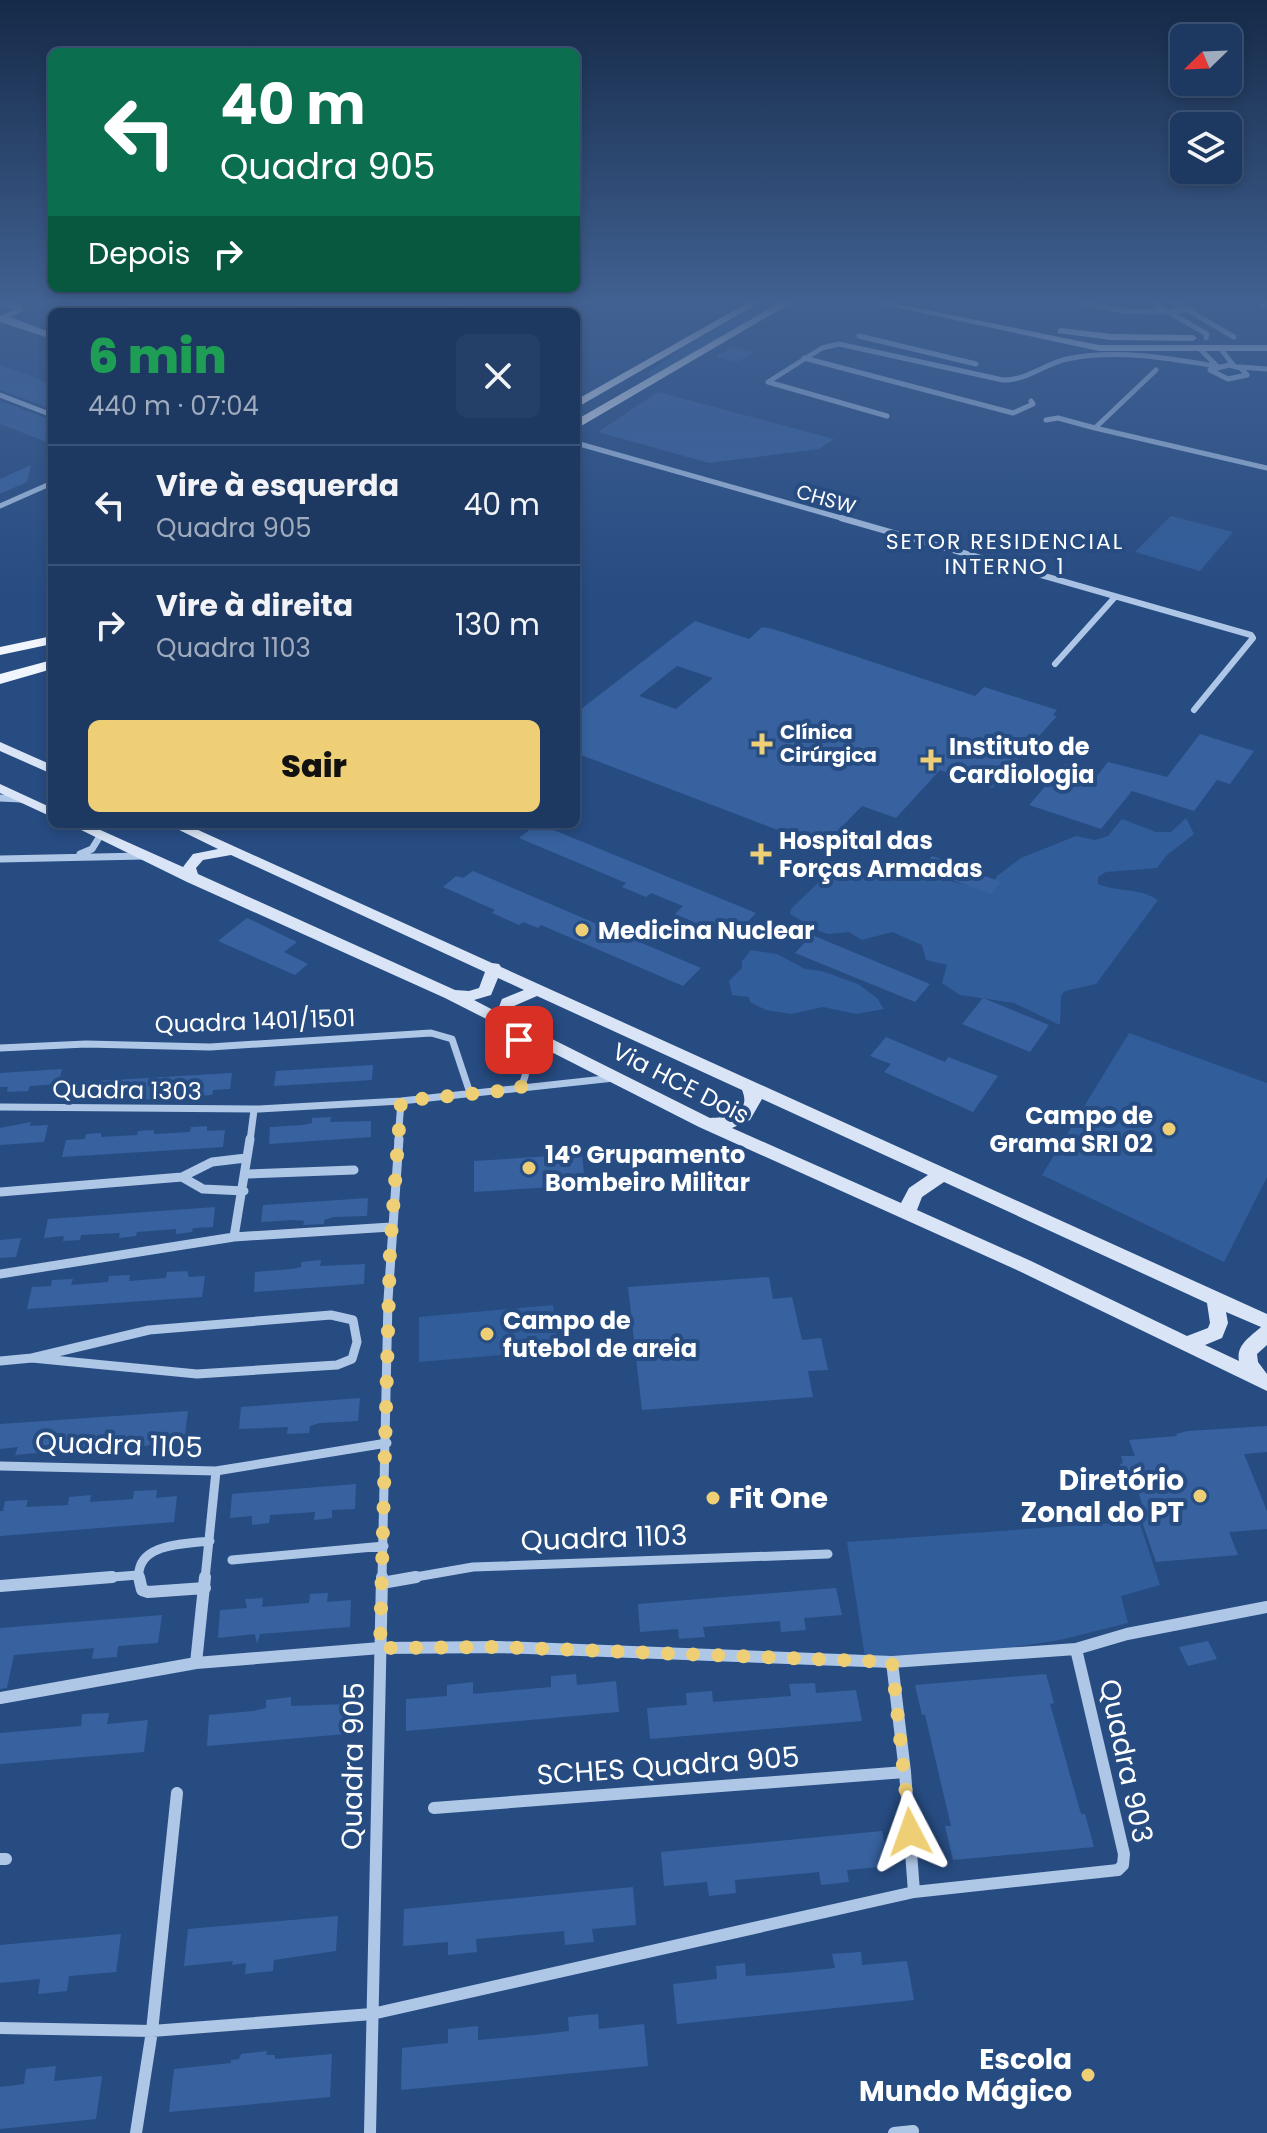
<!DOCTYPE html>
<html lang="pt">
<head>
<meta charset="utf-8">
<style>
	body { margin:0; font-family:Poppins,sans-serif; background:#254068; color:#f1f3f6; height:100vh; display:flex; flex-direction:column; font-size:30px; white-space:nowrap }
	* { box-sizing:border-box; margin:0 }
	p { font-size:26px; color:#a0acbe }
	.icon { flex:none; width:44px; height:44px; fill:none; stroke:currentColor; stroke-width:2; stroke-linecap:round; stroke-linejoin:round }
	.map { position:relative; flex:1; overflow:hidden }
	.side { position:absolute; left:48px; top:308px; width:532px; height:520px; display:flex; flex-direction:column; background:#1d3962; border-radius:12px; box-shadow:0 4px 12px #0003,0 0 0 2px #3b5377 }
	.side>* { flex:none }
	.banner { position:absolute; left:48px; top:48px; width:532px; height:244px; border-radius:12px; box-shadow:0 4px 12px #0003,0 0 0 2px #3b5377; background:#0b6e4f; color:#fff; overflow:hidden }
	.needle { width:52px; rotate:247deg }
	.fabs { position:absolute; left:1170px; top:24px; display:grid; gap:16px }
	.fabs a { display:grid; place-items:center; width:72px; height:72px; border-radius:12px; background:#1d3962; box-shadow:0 4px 12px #0003,0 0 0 2px #3b5377; font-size:40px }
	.pin { position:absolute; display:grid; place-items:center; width:68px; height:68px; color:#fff; margin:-34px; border-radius:16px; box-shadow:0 4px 12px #0006 }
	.me { position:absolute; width:88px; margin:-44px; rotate:356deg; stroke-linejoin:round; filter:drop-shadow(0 0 6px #0008) }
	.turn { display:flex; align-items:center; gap:28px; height:168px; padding:0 40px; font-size:36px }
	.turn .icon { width:104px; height:104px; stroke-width:2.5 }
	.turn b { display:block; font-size:56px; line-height:68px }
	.then { display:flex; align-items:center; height:76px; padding:0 40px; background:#0003; gap:16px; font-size:30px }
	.round { display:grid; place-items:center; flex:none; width:84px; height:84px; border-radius:12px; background:#254068 }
	.summary { display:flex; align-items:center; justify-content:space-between; height:136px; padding:0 40px }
	h1 { font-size:48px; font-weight:800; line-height:60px; color:#1e9e55 }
	.button { display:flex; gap:16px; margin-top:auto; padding:16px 40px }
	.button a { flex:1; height:92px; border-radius:12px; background:#efcf75; color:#111; font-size:32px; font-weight:800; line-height:92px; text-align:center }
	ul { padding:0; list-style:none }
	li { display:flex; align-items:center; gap:24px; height:120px; padding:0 40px; border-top:2px solid #3b5377 }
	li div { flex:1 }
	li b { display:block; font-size:30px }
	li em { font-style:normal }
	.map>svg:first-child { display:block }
</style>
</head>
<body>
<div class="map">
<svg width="1267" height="2133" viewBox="0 0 1267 2133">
	<rect width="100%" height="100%" fill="#274c82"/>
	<!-- green -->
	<path fill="#315d9a" d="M761 303H778L653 376 645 375 681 349Z
		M1171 516 1233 532 1200 571 1135 552Z
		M1186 818 1194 834 1166 856 1157 868 1106 872 1098 877V884C1117 892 1141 888 1158 900L1096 984 1065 991 1061 996 1060 1025 1014 1003 960 995 942 983 947 965 926 960 922 945 892 932 862 940 849 932 828 934 819 931 790 914 791 909 831 870 840 868 916 872 989 891 997 876 1021 858 1076 836 1095 840 1108 836 1122 819 1156 832H1171Z
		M751 950 777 954 805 969 822 971 858 984 877 998 884 1009 856 1014 823 1007 791 1014 766 1010 750 1002 749 997 732 995 729 981 742 968V961Z
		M1129 1033 1267 1083V1177L1224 1262 1042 1175Z
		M553 1305 558 1350 419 1362V1317Z
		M1139 1521 1160 1585 1121 1596 1128 1623 1060 1640 989 1651 865 1657 847 1542Z"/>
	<!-- building -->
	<path fill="#37629f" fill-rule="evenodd" d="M733 346 754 352 737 362 716 357Z
		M0 365 52 384V409L0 390Z
		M658 392 834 439 819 449 709 463 598 432Z
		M0 401 52 420V444L0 424Z
		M31 465 27 482 0 494V479Z
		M695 621 749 639 762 627 773 629 975 696 984 687 1057 710 1053 715 1057 716 992 788 940 770 896 818 862 806 822 847 576 753V713ZM677 666 713 678 676 709 639 696Z
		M1200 734 1254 751 1230 784 1217 780 1194 811 1132 791 1101 829 1029 805 1065 764 1098 775 1108 762 1167 777Z
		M537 824H539L756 913 728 942 709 934 713 930 675 914 683 906 651 893 646 897 622 887 626 883 519 838Z
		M932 856 969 870 1001 882 991 894 922 869Z
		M473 871 637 941 701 968 683 986 541 925 538 928 523 922 519 925 492 913 495 910 443 887 456 876 463 878Z
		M247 918 297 942 284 952 308 964 295 975 218 941Z
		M812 935 930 984 915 1002 795 953Z
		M983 998 1049 1025 1030 1052 962 1024Z
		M886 1037 945 1062 948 1057 998 1076 973 1112 884 1072 891 1064 870 1056Z
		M373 1065 372 1080 274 1086 276 1071Z
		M62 1069 58 1084 30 1086 28 1091 7 1092 8 1087H0V1073Z
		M232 1073 230 1089 213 1090 212 1095 195 1096V1090L162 1093 161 1098 143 1100 144 1094 110 1096 109 1101 75 1099 79 1082Z
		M331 1117 330 1122 371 1121V1137L269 1144 270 1127 303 1125 312 1123V1118Z
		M31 1122 30 1126 48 1125 44 1142 0 1145V1128Z
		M207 1126V1131L225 1130 223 1147 62 1157 66 1140 85 1139 86 1134 101 1133V1137L137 1135 138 1131 154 1130V1134L190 1132 191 1127Z
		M582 1154 585 1185 474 1192V1161Z
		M368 1198 367 1216 333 1217 324 1220V1224L303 1225 304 1221 294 1220 261 1222 263 1205Z
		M215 1207 213 1227 193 1228 192 1232 176 1234V1229L137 1232 136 1236 119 1238 120 1233 81 1235 80 1240 63 1241 64 1236 44 1238 48 1219Z
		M21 1238 16 1257 0 1258V1240Z
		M321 1260 320 1266 365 1264 364 1284 254 1292 255 1272 291 1269 301 1267V1262Z
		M187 1271 189 1277 205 1276 202 1297 27 1309 32 1287 51 1286 52 1280 73 1279 71 1285 108 1282 109 1276 130 1275 129 1281 166 1278 167 1272Z
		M769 1277 773 1299 792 1297 802 1340 821 1338 828 1370 808 1371 813 1397 642 1410 628 1287Z
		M360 1398 358 1421 320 1423 310 1426 309 1433 287 1434 288 1427 239 1429 241 1407Z
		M188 1411 185 1435 164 1436 163 1444 141 1446 142 1438 101 1442 100 1449 79 1450 80 1443 38 1446 37 1453 15 1455 18 1447 0 1449V1424Z
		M1267 1426V1452L1244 1454 1267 1511V1529L1229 1532 1238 1555 1156 1562 1139 1513 1144 1510 1135 1482 1124 1475 1120 1464 1123 1463 1121 1456H1135L1129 1440 1177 1436 1176 1434 1188 1431Z
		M356 1484 355 1509 332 1510V1518L314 1520 315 1512 270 1515 269 1523 252 1525V1516L230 1518 232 1494Z
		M157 1490 156 1498 177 1496 174 1522 0 1536V1511H3L5 1501 28 1500 26 1507 68 1505 69 1497 91 1495 90 1502 133 1499 134 1491Z
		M836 1588 842 1615 804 1618 806 1630 781 1632 780 1621 703 1627 705 1637 679 1639 678 1629 640 1632 638 1604Z
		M328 1593 327 1602 351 1600 350 1627 260 1634 257 1644 255 1634 218 1638 220 1610 247 1608 245 1599 263 1598 262 1607 309 1603 310 1594Z
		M162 1615 158 1643 118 1646 117 1657 92 1659 94 1648 14 1655 7 1688 0 1689V1628Z
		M1208 1641 1217 1659 1188 1666 1179 1647Z
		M576 1674 577 1685 616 1681 619 1712 406 1731V1699L447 1696V1685L473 1682V1694L551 1687V1676Z
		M1046 1674 1054 1703 1050 1704 1081 1814H1085L1094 1847 953 1860 945 1826H951L925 1715H922L915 1685Z
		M815 1683 816 1693 856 1690 862 1721 650 1739 647 1708 687 1705 686 1693 712 1691 713 1702 791 1696 789 1684Z
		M291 1697V1706L346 1704 345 1734 207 1746 209 1715 253 1711 266 1708V1700Z
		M109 1713 107 1724 148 1720 144 1752 0 1764V1733L81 1726 82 1714Z
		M882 1831 889 1866 847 1870 849 1882 821 1885 819 1872 735 1880 736 1893 709 1896 707 1882 664 1886 661 1852Z
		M633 1887 636 1925 592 1929 594 1942 565 1945 564 1931 476 1939 477 1952 448 1955V1942L403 1946 404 1909Z
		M338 1916 336 1951 274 1960 273 1971 245 1974 246 1963 232 1965 233 1961 184 1966 188 1929Z
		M121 1934 116 1972 69 1976 67 1991 38 1994 40 1979 0 1983V1945Z
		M861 1952 862 1965 907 1961 914 2000 677 2024 673 1984 717 1979 716 1966 745 1963 746 1976 786 1973 835 1968 832 1954Z
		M598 2014 599 2029 644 2024 648 2066 401 2090 402 2048 448 2043V2029L478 2026V2040L535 2035 569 2031 568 2017Z
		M267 2051 266 2055H275V2059L332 2054 330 2097 169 2112 174 2069 231 2063V2060L239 2059 241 2054Z
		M56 2066 54 2081 102 2076 96 2119 0 2129V2087L24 2084 26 2069Z"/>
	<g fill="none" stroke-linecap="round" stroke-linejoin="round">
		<!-- street-far4 -->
		<path stroke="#afc7e7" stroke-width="5" d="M1081 303 1124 311 1164 312
			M1160 303 1155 306 1168 312 1183 310 1182 306 1173 303
			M1262 306 1265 303
			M1183 307 1234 337
			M119 312 144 305 171 312
			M284 312 306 303
			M439 312 459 303
			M1172 314 1207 334 1206 338
			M859 336 976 364
			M1220 348 1234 366
			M1200 349 1217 366
			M804 358 1013 413 1033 404 1031 401
			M1229 365 1241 368 1247 375 1228 379 1210 370Z
			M1240 367 1267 369
			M1156 370 1095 428 1267 468
			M0 395 52 415
			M887 416 768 382 822 348 839 344 1003 380C1028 380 1044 364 1067 359 1116 349 1167 358 1215 366
			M1046 420 1058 418 1095 428
			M576 443 848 520
			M0 506 52 483"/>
		<!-- street-far3 -->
		<path stroke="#afc7e7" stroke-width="6" d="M841 518 1251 635 1253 638 1194 710
			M1055 664 1115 597"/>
		<!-- street-far2 -->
		<path stroke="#afc7e7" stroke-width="7" d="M0 798 21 799
			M80 854 92 849 100 836
			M0 859 144 856
			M511 1027C526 1050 533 1063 520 1089
			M0 1048 86 1044 210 1047 431 1033 452 1039 470 1093
			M0 1107 259 1109 401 1101 614 1078
			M250 1141 254 1110
			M398 1141 401 1101"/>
		<!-- street-far1 -->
		<path stroke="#afc7e7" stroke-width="9" d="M247 1174 354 1170
			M182 1177 203 1189 244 1191
			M0 1192 182 1177 212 1162 246 1158
			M234 1237 250 1139
			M0 1274 234 1237 391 1227
			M331 1315 353 1320 357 1342 352 1359 337 1365 197 1374 32 1358 149 1330Z
			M0 1361 32 1358
			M0 1466 216 1471 387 1443
			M232 1560 384 1546
			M87 1579 138 1575
			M139 1579C135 1543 185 1544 210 1541
			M205 1579 216 1471
			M382 1579 388 1300 399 1139
			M404 1579 473 1567 828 1554"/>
		<!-- street -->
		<path stroke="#afc7e7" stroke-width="12" d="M139 1577 142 1590 148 1592 205 1588
			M382 1583 416 1577
			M0 1586 112 1577
			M892 1662 905 1772 914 1892
			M196 1663 205 1577
			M0 1698 196 1663 380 1648 499 1647 892 1662 1076 1649 1127 1634 1267 1607
			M434 1808 905 1772
			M0 1859H6
			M0 2028 152 2031 372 2014 914 1892 1118 1870 1123 1865 1124 1854 1076 1649
			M136 2133 152 2031 177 1793
			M370 2133 382 1577
			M894 2133 913 2131"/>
		<!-- secondary -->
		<path fill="#d9e5f6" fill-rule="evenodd" d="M0 303H19L24 310 10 317 52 333V339L0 322V316L15 309 0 305Z
			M876 303H892L1099 345H1267V351H1099Z
			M1061 328 1111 334 1193 335 1197 338 1193 341 1111 340 1058 333V329Z
			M0 742 52 765V774L0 751Z
			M0 784 52 808V817L0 793Z
			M69 824H87L183 867 193 854 218 849 167 824H185L492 963 499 964 501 967 1267 1314V1345L1257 1354 1258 1362 1267 1374V1391L1019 1271 699 1127 445 998 187 882ZM231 855 485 972 479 988 469 991 455 990 198 874 196 868 203 860ZM498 978 524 990 502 999 497 1012 474 1000 491 995ZM537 996 742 1090C752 1113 728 1118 710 1118L516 1021 513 1012 514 1006ZM762 1099 928 1175 909 1188 901 1203 732 1128 750 1120ZM944 1182 1207 1303 1210 1323 1208 1328 1187 1336 1031 1261 917 1210 922 1197ZM1226 1312 1261 1327C1250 1337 1236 1345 1239 1361L1205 1345 1222 1338 1228 1323Z"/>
		<!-- primary -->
		<path fill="#f1f5fd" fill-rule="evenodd" d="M747 303H759L576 408V400Z
			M779 303H791L576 429V420Z
			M52 636V644L0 655V647Z
			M52 660V669L0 684V674Z"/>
	</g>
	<!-- sky -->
	<linearGradient id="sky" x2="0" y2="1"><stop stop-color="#152a48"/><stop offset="0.5" stop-color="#416192"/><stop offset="1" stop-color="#416192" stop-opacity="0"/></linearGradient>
	<rect width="1267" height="602" fill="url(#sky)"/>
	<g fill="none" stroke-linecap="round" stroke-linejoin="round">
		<!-- route -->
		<path stroke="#efcf75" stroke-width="14" stroke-dasharray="0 25.2" d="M519 1040C532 1059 531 1069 520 1089L401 1101 390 1251 380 1648 499 1647 892 1662 910 1832"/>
	</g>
	<!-- markers -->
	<g fill="#efcf75" stroke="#274c82" stroke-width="3">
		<path d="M758 732h8v8h8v8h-8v8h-8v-8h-8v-8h8z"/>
		<path d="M927 748h8v8h8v8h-8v8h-8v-8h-8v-8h8z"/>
		<path d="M757 842h8v8h8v8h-8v8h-8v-8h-8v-8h8z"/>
		<circle cx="582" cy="930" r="8"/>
		<circle cx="1169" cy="1129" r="8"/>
		<circle cx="529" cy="1168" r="8"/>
		<circle cx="487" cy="1334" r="8"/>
		<circle cx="1200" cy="1496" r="8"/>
		<circle cx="713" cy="1498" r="8"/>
		<circle cx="1088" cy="2075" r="8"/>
	</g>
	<g text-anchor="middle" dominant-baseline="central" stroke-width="8" stroke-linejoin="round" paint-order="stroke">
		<!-- far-street labels -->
		<g font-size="20" fill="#fff" stroke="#274c82">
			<text transform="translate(826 499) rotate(16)">CHSW</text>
		</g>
		<!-- far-poi labels -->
		<g font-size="20" font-weight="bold" fill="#fff" stroke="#274c82" text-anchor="start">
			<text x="780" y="732">Clínica<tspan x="780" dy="23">Cirúrgica</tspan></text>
		</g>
		<!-- far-neighbourhood labels -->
		<g font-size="22" letter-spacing="2" fill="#fff" stroke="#274c82">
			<text x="1005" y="541">SETOR RESIDENCIAL<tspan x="1005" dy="25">INTERNO 1</tspan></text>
		</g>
		<!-- poi labels -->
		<g font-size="24" font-weight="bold" fill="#fff" stroke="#274c82" text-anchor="start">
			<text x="949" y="746">Instituto de<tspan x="949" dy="28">Cardiologia</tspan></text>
			<text x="779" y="840">Hospital das<tspan x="779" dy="28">Forças Armadas</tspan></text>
			<text x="598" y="930">Medicina Nuclear</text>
			<text x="1153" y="1115" text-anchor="end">Campo de<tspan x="1153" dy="28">Grama SRI 02</tspan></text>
			<text x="545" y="1154">14° Grupamento<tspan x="545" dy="28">Bombeiro Militar</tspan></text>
			<text x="503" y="1320">Campo de<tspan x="503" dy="28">futebol de areia</tspan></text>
		</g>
		<!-- street labels -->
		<g font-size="24" fill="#fff" stroke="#274c82">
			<text transform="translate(255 1021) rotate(-2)">Quadra 1401/1501</text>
			<text transform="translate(681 1083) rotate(27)">Via HCE Dois</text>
			<text transform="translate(127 1090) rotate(1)">Quadra 1303</text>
		</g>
		<!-- near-street labels -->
		<g font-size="28" fill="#fff" stroke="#274c82">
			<text transform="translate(119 1445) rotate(2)">Quadra 1105</text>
			<text transform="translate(604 1538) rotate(-2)">Quadra 1103</text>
			<text transform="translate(1126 1761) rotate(78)">Quadra 903</text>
			<text transform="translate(353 1766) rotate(-89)">Quadra 905</text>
			<text transform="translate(668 1766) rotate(-4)">SCHES Quadra 905</text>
		</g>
		<!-- near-poi labels -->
		<g font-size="28" font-weight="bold" fill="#fff" stroke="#274c82" text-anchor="end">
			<text x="1184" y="1480">Diretório<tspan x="1184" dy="32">Zonal do PT</tspan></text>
			<text x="729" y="1498" text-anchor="start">Fit One</text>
			<text x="1072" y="2059">Escola<tspan x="1072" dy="32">Mundo Mágico</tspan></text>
		</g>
	</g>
</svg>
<div class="fabs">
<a><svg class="needle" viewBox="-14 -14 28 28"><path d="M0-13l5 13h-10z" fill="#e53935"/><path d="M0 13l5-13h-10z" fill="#a0acbe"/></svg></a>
<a><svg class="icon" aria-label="layers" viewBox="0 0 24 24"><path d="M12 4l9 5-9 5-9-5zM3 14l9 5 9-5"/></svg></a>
</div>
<div class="pin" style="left:519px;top:1040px;background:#d93025"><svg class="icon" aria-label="arrive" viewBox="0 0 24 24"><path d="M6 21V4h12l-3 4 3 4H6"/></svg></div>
<svg class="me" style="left:910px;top:1832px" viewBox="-20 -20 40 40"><path d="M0-17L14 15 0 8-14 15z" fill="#efcf75" stroke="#fff" stroke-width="4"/></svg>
<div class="banner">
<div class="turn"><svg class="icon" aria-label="left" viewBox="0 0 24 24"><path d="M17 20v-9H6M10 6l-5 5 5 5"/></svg><div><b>40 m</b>Quadra 905</div></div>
<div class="then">Depois<svg class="icon" aria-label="right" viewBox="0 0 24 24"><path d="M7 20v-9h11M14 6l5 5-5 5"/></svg></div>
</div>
<section class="side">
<div class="summary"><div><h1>6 min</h1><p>440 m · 07:04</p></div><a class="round"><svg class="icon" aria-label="close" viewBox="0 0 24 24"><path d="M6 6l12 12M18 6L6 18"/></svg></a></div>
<ul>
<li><svg class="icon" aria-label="left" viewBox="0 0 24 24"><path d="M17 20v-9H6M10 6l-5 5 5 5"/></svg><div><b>Vire à esquerda</b><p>Quadra 905</p></div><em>40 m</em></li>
<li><svg class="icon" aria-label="right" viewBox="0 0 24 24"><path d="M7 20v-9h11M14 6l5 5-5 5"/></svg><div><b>Vire à direita</b><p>Quadra 1103</p></div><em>130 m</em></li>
</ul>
<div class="button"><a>Sair</a></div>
</section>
</div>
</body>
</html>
